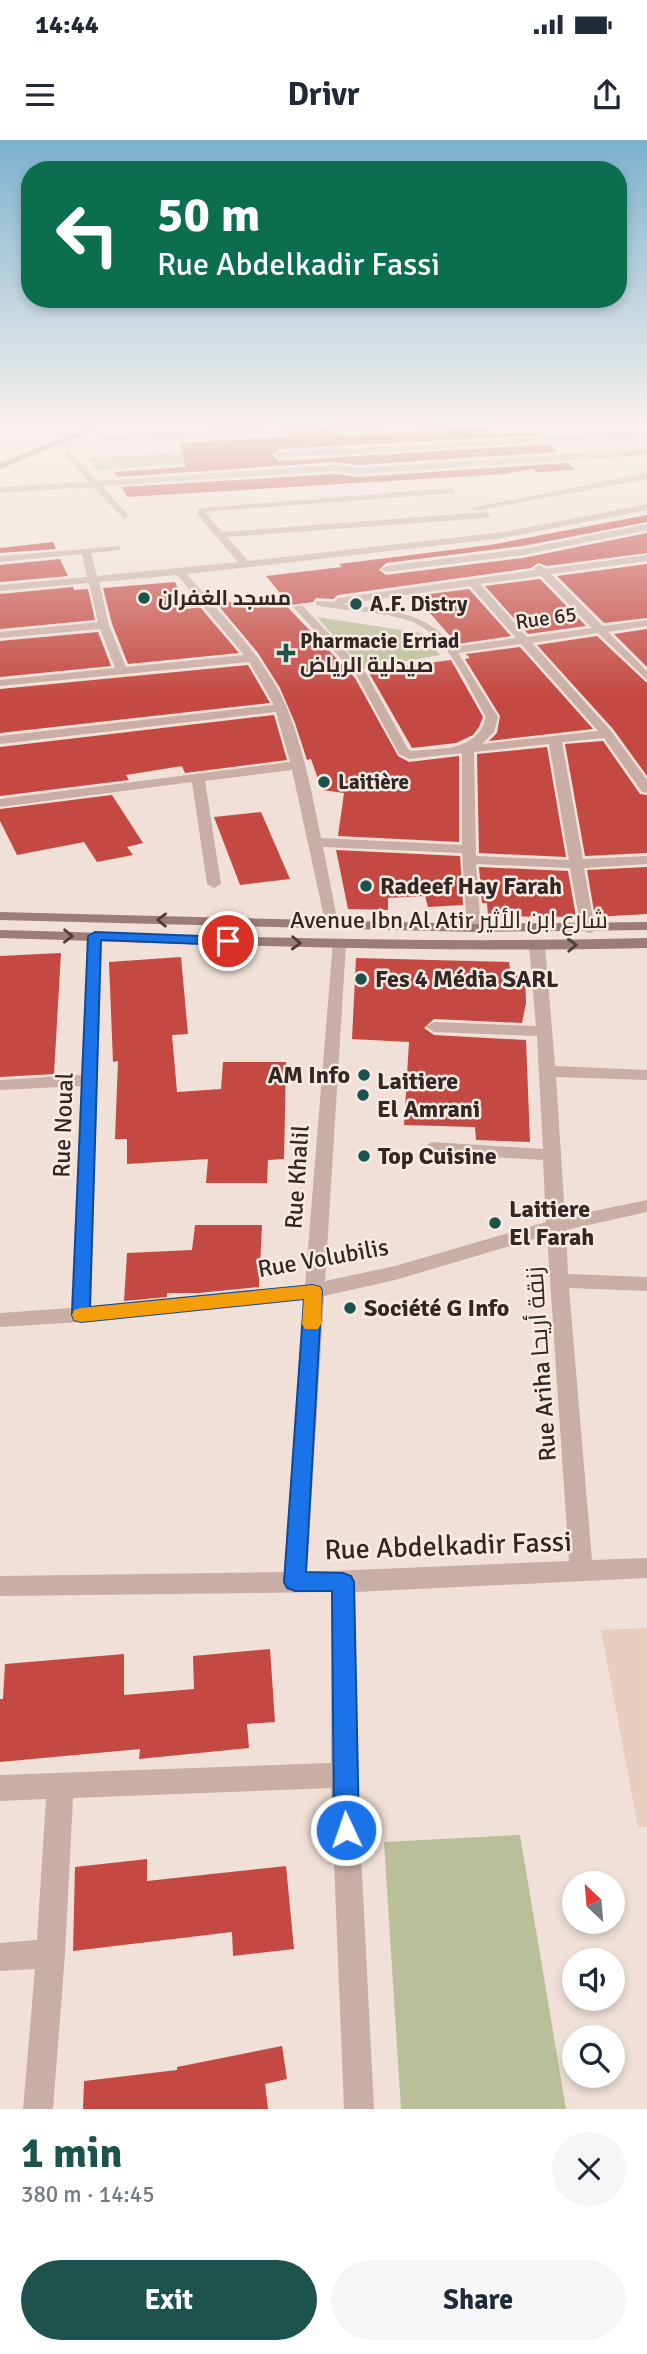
<!DOCTYPE html>
<html lang="en">
<head>
<meta charset="utf-8">
<style>
	body { margin:0; font-family:Signika,Cairo,sans-serif; background:#f6f6f7; color:#1f2937; height:100vh; display:flex; flex-direction:column; font-size:26px; white-space:nowrap }
	* { box-sizing:border-box; margin:0 }
	p { font-size:23px; color:#747a83 }
	.icon { flex:none; width:38px; height:38px; fill:none; stroke:currentColor; stroke-width:2; stroke-linecap:round; stroke-linejoin:round }
	.map { position:relative; height:1969px; overflow:hidden }
	.side { display:flex; flex-direction:column; background:#fff; flex:1 }
	.side>* { flex:none }
	.guide { position:absolute; left:21px; top:21px; width:606px; height:147px; border-radius:28px; box-shadow:0 4px 10px #0003; background:#0b6e4f; color:#fff; overflow:hidden }
	.needle { width:46px; rotate:334deg }
	.tools { position:absolute; left:562px; top:1731px; display:grid; gap:14px }
	.tools a { display:grid; place-items:center; width:63px; height:63px; border-radius:50%; background:#fff; box-shadow:0 4px 10px #0003; font-size:35px }
	.pin { position:absolute; display:grid; place-items:center; width:60px; height:60px; color:#fff; margin:-30px; border:4px solid #fff; border-radius:50%; box-shadow:0 2px 7px #0007 }
	.me { position:absolute; width:77px; margin:-38px; rotate:357deg; stroke-linejoin:round; filter:drop-shadow(0 0 5px #0008) }
	.turn { display:flex; align-items:center; gap:24px; height:147px; padding:0 21px; font-size:32px }
	.turn .icon { width:91px; height:91px; stroke-width:2.5 }
	.turn b { display:block; font-size:49px; line-height:60px }
	.round { display:grid; place-items:center; flex:none; width:74px; height:74px; border-radius:37px; background:#f6f6f7 }
	.head { display:flex; align-items:center; justify-content:space-between; height:119px; padding:0 21px }
	h1 { font-size:42px; font-weight:800; line-height:52px; color:#1c534d }
	.action { display:flex; gap:14px; margin-top:auto; padding:14px 21px }
	.action a { flex:1; height:80px; border-radius:42px; background:#1c534d; color:#fff; font-size:28px; font-weight:800; line-height:80px; text-align:center }
	.action a+a { background:#f6f6f7; color:#1f2937 }
	.status { display:flex; justify-content:space-between; align-items:center; height:49px; padding:0 35px; background:#fff; direction:ltr }
	.status svg { height:19px; fill:currentColor }
	header { display:flex; justify-content:space-between; align-items:center; height:91px; padding:0 21px; background:#fff; font-size:32px; font-weight:800 }
	.map>svg:first-child { display:block }
</style>
</head>
<body>
<div class="status"><b>14:44</b><svg viewBox="0 0 49 12"><path d="M0 12V9h3v3zM5 12V6h3v6zM10 12V3h3v9zM15 12V0h3v12zM26 1h20v11H26zM47 4h2v5h-2z"/></svg></div>
<header><svg class="icon" aria-label="menu" viewBox="0 0 24 24"><path d="M4 6h16M4 12h16M4 18h16"/></svg>Drivr<svg class="icon" aria-label="share" viewBox="0 0 24 24"><path d="M12 15V3M7 8l5-5 5 5M5 13v7h14v-7"/></svg></header>
<div class="map">
<svg width="647" height="1969" viewBox="0 0 647 1969">
	<rect width="100%" height="100%" fill="#f0e0d8"/>
	<!-- green -->
	<path fill="#b9bf98" d="M235 310 240 320 97 330 87 318Z
		M317 477 421 493 440 515 363 529Z
		M520 1695 566 1969H401L384 1702Z"/>
	<!-- plaza -->
	<path fill="#e8cebf" d="M647 1488V1687H638L601 1490Z"/>
	<!-- building -->
	<path fill="#c44942" d="M274 282H324L329 291 341 296 485 288 492 295 536 292 539 295 279 309 272 315 279 321 549 304 557 312 358 325 335 322 117 337 114 332 186 327 180 303 289 297Z
		M568 323 575 330 536 332 533 329 505 334 127 357 122 347 335 334 358 337Z
		M647 375V382L523 406 386 423 379 430 386 435 523 418 647 393V413L547 426 538 423 531 428 338 455 333 459 316 458 313 462 290 465 266 436 342 427 339 424 490 405Z
		M53 402 56 409 0 413V408Z
		M60 419 68 436 0 442V425Z
		M647 424V478L604 483 557 436Z
		M540 439 586 486 528 494 485 446Z
		M175 442 187 469 200 467 239 513 128 524 112 484 103 448Z
		M73 447 74 450 88 449 95 480 0 489V454Z
		M469 449 511 496 457 504 415 456Z
		M276 455 355 538 398 616 409 622 459 616V702L338 696 344 653 322 650 311 619 307 620 295 583 280 548 258 513 217 464Z
		M647 489V527L614 494Z
		M98 492 111 526 0 537V501Z
		M597 496 647 543V636L613 589 537 505Z
		M520 507 593 589 489 601 497 593 500 576 465 519 470 518 466 514Z
		M451 520 483 577 479 587 473 595 456 603 412 608 368 531Z
		M248 525 270 563 0 593V549Z
		M274 575 287 620 185 633 182 626 126 635 129 640 0 656V607Z
		M603 601 640 654 647 655V713L585 716 565 604Z
		M547 607 566 717 479 713 477 614Z
		M112 655 143 703 127 707 133 715 97 722 84 702 17 715 0 681V669Z
		M261 672 290 739 240 745 214 677Z
		M336 710 460 716 463 765 428 767 425 756 388 758V770L348 769Z
		M479 727 568 731 576 777 488 776 487 763H482Z
		M647 727V774L595 777 587 730Z
		M61 813 54 934 0 937V816Z
		M181 817 188 894 172 895 177 952 221 949 223 922H286L284 1019 268 1020 267 1043H206L208 1019 127 1024V999H115L118 921 113 922 109 822Z
		M356 818 509 822 511 835 525 836 526 863 522 883 434 879 424 888 434 895 526 900 530 1002 476 1000 475 987 404 985 409 902 352 899Z
		M195 1085H262L259 1147 198 1153H167V1157L124 1161 127 1113 192 1110Z
		M270 1509 275 1582 247 1584 249 1608 139 1619 140 1609 0 1622V1559H3L5 1524 124 1514V1555L194 1549 193 1516Z
		M147 1719V1741L286 1726 294 1809 233 1816 232 1792 73 1811 75 1727Z
		M282 1906 287 1939 265 1944 268 1969H83L84 1941 177 1930V1927Z"/>
	<g fill="none" stroke-linecap="round" stroke-linejoin="round">
		<!-- street -->
		<path fill="#c8aea4" fill-rule="evenodd" d="M327 282H335L342 289 518 282 514 284 341 293 331 290Z
			M266 288 263 292 104 301 100 299 104 297Z
			M647 292V296L279 318 275 315 279 312Z
			M647 309V315L358 334 335 331 102 346 129 376 124 379 93 347 0 353V347L89 342 64 313 68 310 98 341 335 325 358 328Z
			M647 333V339L475 371 470 368Z
			M451 348 455 351 454 353 205 372 222 392 486 372 491 375 486 378 227 397 248 421 504 392 647 364V370L504 398 187 434C222 476 266 518 287 568 304 610 312 654 321 698L462 705V613L409 619 399 614 357 536 293 467 302 465 366 533 408 609 411 611C442 608 477 612 486 577 467 545 448 495 410 481 385 472 348 471 320 466L316 465V461L334 462 338 458 536 430 534 428 539 425 546 429 647 415V421L551 434 603 486 647 480V486L608 492 647 531V540L598 493 532 503 611 591 647 640V653L642 652 604 598 562 602 583 719 647 716V724L584 728 595 789 593 792 588 793 581 789 570 728 476 724 481 788 474 792 467 788 462 713 323 707 338 783 336 786H326L292 630 205 641 221 744 214 748 207 744 192 642 0 667V659L290 622 276 572 0 604V596L274 565 249 522 0 546V540L115 528 100 489 0 498V492L98 482 89 443 0 451V445L87 437 82 414 0 422V416L120 406V410L91 413 97 436 238 422 197 374 199 368ZM177 435 244 515 126 527 109 485 99 442ZM541 436 592 488 527 497 480 444ZM470 446 516 498 454 507C424 469 387 471 342 464ZM521 504 598 591 482 604 494 592 498 577 458 513ZM549 604 569 720 476 716 474 612Z
			M647 384V390L523 415 386 432 381 429 386 426 523 409Z
			M95 792 102 796 91 1167 305 1145 333 801H343L346 804 325 1141 395 1126 546 1082 543 1020 432 1014 423 1008 432 1002 543 1009 537 896 434 892 426 887 434 882 536 886 529 806 532 803H542L545 806 555 926 647 930V940L556 937 565 1077 647 1060V1072L566 1090 568 1134 647 1137V1151L569 1148 592 1420 647 1418V1438L355 1452 357 1635 374 1969H344L331 1648 73 1658 65 1814 53 1969H23L35 1829 0 1831V1803L37 1800 46 1659 0 1661V1635L331 1623V1452L0 1456V1436L284 1432 304 1159 81 1182 0 1187V1173L71 1168 81 946 0 950V940L81 935 88 796ZM547 1095 569 1421 307 1432 324 1156 395 1140Z"/>
		<!-- secondary -->
		<path fill="#9b7c76" fill-rule="evenodd" d="M103 282H113L0 329V323Z
			M0 772 474 784 647 782V790L474 792 0 780Z
			M0 790C216 796 431 804 647 798V808C431 813 216 805 0 798Z"/>
	</g>
	<!-- one-way arrows -->
	<defs><path id="oneway-chevron" d="M-2-3.5L2.5 0L-2 3.5" fill="none" stroke-width="1.6" stroke-linecap="round" stroke-linejoin="round" transform="scale(1.75)"/></defs>
	<g stroke="#4d3c3a">
		<use href="#oneway-chevron" transform="translate(162 780) rotate(-179)"/>
		<use href="#oneway-chevron" transform="translate(68 796) rotate(1)"/>
		<use href="#oneway-chevron" transform="translate(296 803) rotate(2)"/>
		<use href="#oneway-chevron" transform="translate(572 805) rotate(-2)"/>
	</g>
	<!-- sky -->
	<linearGradient id="sky" x2="0" y2="1"><stop stop-color="#7bb1cd"/><stop offset="0.51" stop-color="#f8f1ed"/><stop offset="1" stop-color="#f8f1ed" stop-opacity="0"/></linearGradient>
	<rect width="647" height="557" fill="url(#sky)"/>
	<!-- route -->
	<path fill="#1a73e8" stroke="#114b97" stroke-width="2" d="M95 792 228 797 235 801 228 805 101 800 90 1167 313 1145 320 1147 322 1151 306 1432 343 1433 351 1436 354 1442 359 1690 355 1699 346 1703 338 1699 334 1690 332 1451H295L287 1448 284 1442 304 1159 81 1182 74 1180 72 1175 88 796Z"/>
	<!-- slow -->
	<path fill="#f59e0b" d="M313 1145 320 1147 322 1151 321 1184 318 1189H305L302 1184 304 1159 81 1182 74 1180 72 1175 74 1170 81 1168Z"/>
	<!-- markers -->
	<g fill="#1c534d" stroke="#f8ebe3" stroke-width="2.5">
		<circle cx="144" cy="458" r="7"/>
		<circle cx="356" cy="464" r="7"/>
		<path d="M282.5 502.5h7v7h7v7h-7v7h-7v-7h-7v-7h7z"/>
		<circle cx="324" cy="642" r="7"/>
		<circle cx="366" cy="746" r="7"/>
		<circle cx="361" cy="839" r="7"/>
		<circle cx="364" cy="935" r="7"/>
		<circle cx="363" cy="955" r="7"/>
		<circle cx="364" cy="1016" r="7"/>
		<circle cx="495" cy="1083" r="7"/>
		<circle cx="350" cy="1168" r="7"/>
	</g>
	<g text-anchor="middle" dominant-baseline="central" stroke-width="5" stroke-linejoin="round" paint-order="stroke">
		<!-- far-poi labels -->
		<g font-size="21" font-weight="bold" fill="#332726" stroke="#f8ebe3" text-anchor="start">
			<text x="158" y="458">مسجد الغفران</text>
			<text x="370" y="464">A.F. Distry</text>
			<text x="300" y="501">Pharmacie Erriad<tspan x="300" dy="24">صيدلية الرياض</tspan></text>
			<text x="338" y="642">Laitière</text>
		</g>
		<!-- far-street labels -->
		<g font-size="21" fill="#332726" stroke="#f8ebe3">
			<text transform="translate(546 478) rotate(-8)">Rue 65</text>
		</g>
		<!-- poi labels -->
		<g font-size="24" font-weight="bold" fill="#332726" stroke="#f8ebe3" text-anchor="start">
			<text x="380" y="746">Radeef Hay Farah</text>
			<text x="375" y="839">Fes 4 Média SARL</text>
			<text x="350" y="935" text-anchor="end">AM Info</text>
			<text x="377" y="941">Laitiere<tspan x="377" dy="28">El Amrani</tspan></text>
			<text x="378" y="1016">Top Cuisine</text>
			<text x="509" y="1069">Laitiere<tspan x="509" dy="28">El Farah</tspan></text>
			<text x="364" y="1168">Société G Info</text>
		</g>
		<!-- street labels -->
		<g font-size="24" fill="#332726" stroke="#f8ebe3">
			<text x="449" y="780">Avenue Ibn Al Atir شارع ابن الأثير</text>
			<text transform="translate(63 985) rotate(-88)">Rue Noual</text>
			<text transform="translate(297 1037) rotate(-86)">Rue Khalil</text>
			<text transform="translate(323 1118) rotate(-10)">Rue Volubilis</text>
			<text transform="translate(541 1224) rotate(-94)">Rue Ariha زنقة أريحا</text>
		</g>
		<!-- near-street labels -->
		<g font-size="28" fill="#332726" stroke="#f8ebe3">
			<text transform="translate(448 1406) rotate(-2)">Rue Abdelkadir Fassi</text>
		</g>
	</g>
</svg>
<div class="tools">
<a><svg class="needle" viewBox="-14 -14 28 28"><path d="M0-13l5 13h-10z" fill="#e53935"/><path d="M0 13l5-13h-10z" fill="#747a83"/></svg></a>
<a><svg class="icon" aria-label="sound" viewBox="0 0 24 24"><path d="M4 9h4l5-4v14l-5-4H4zM17 9q2 3 0 6"/></svg></a>
<a><svg class="icon" aria-label="search" viewBox="0 0 24 24"><circle cx="10" cy="10" r="6"/><path d="M15 15l6 6"/></svg></a>
</div>
<div class="pin" style="left:228px;top:801px;background:#d93025"><svg class="icon" aria-label="arrive" viewBox="0 0 24 24"><path d="M6 21V4h12l-3 4 3 4H6"/></svg></div>
<svg class="me" style="left:346px;top:1690px" viewBox="-20 -20 40 40"><circle r="17" fill="#1a73e8" stroke="#fff" stroke-width="3"/><path d="M0-11L8 9 0 5-8 9z" fill="#fff"/></svg>
<div class="guide">
<div class="turn"><svg class="icon" aria-label="left" viewBox="0 0 24 24"><path d="M17 20v-9H6M10 6l-5 5 5 5"/></svg><div><b>50 m</b>Rue Abdelkadir Fassi</div></div>
</div>
</div>
<section class="side">
<div class="head"><div><h1>1 min</h1><p>380 m · 14:45</p></div><a class="round"><svg class="icon" aria-label="close" viewBox="0 0 24 24"><path d="M6 6l12 12M18 6L6 18"/></svg></a></div>
<div class="action"><a>Exit</a><a>Share</a></div>
</section>
</body>
</html>
